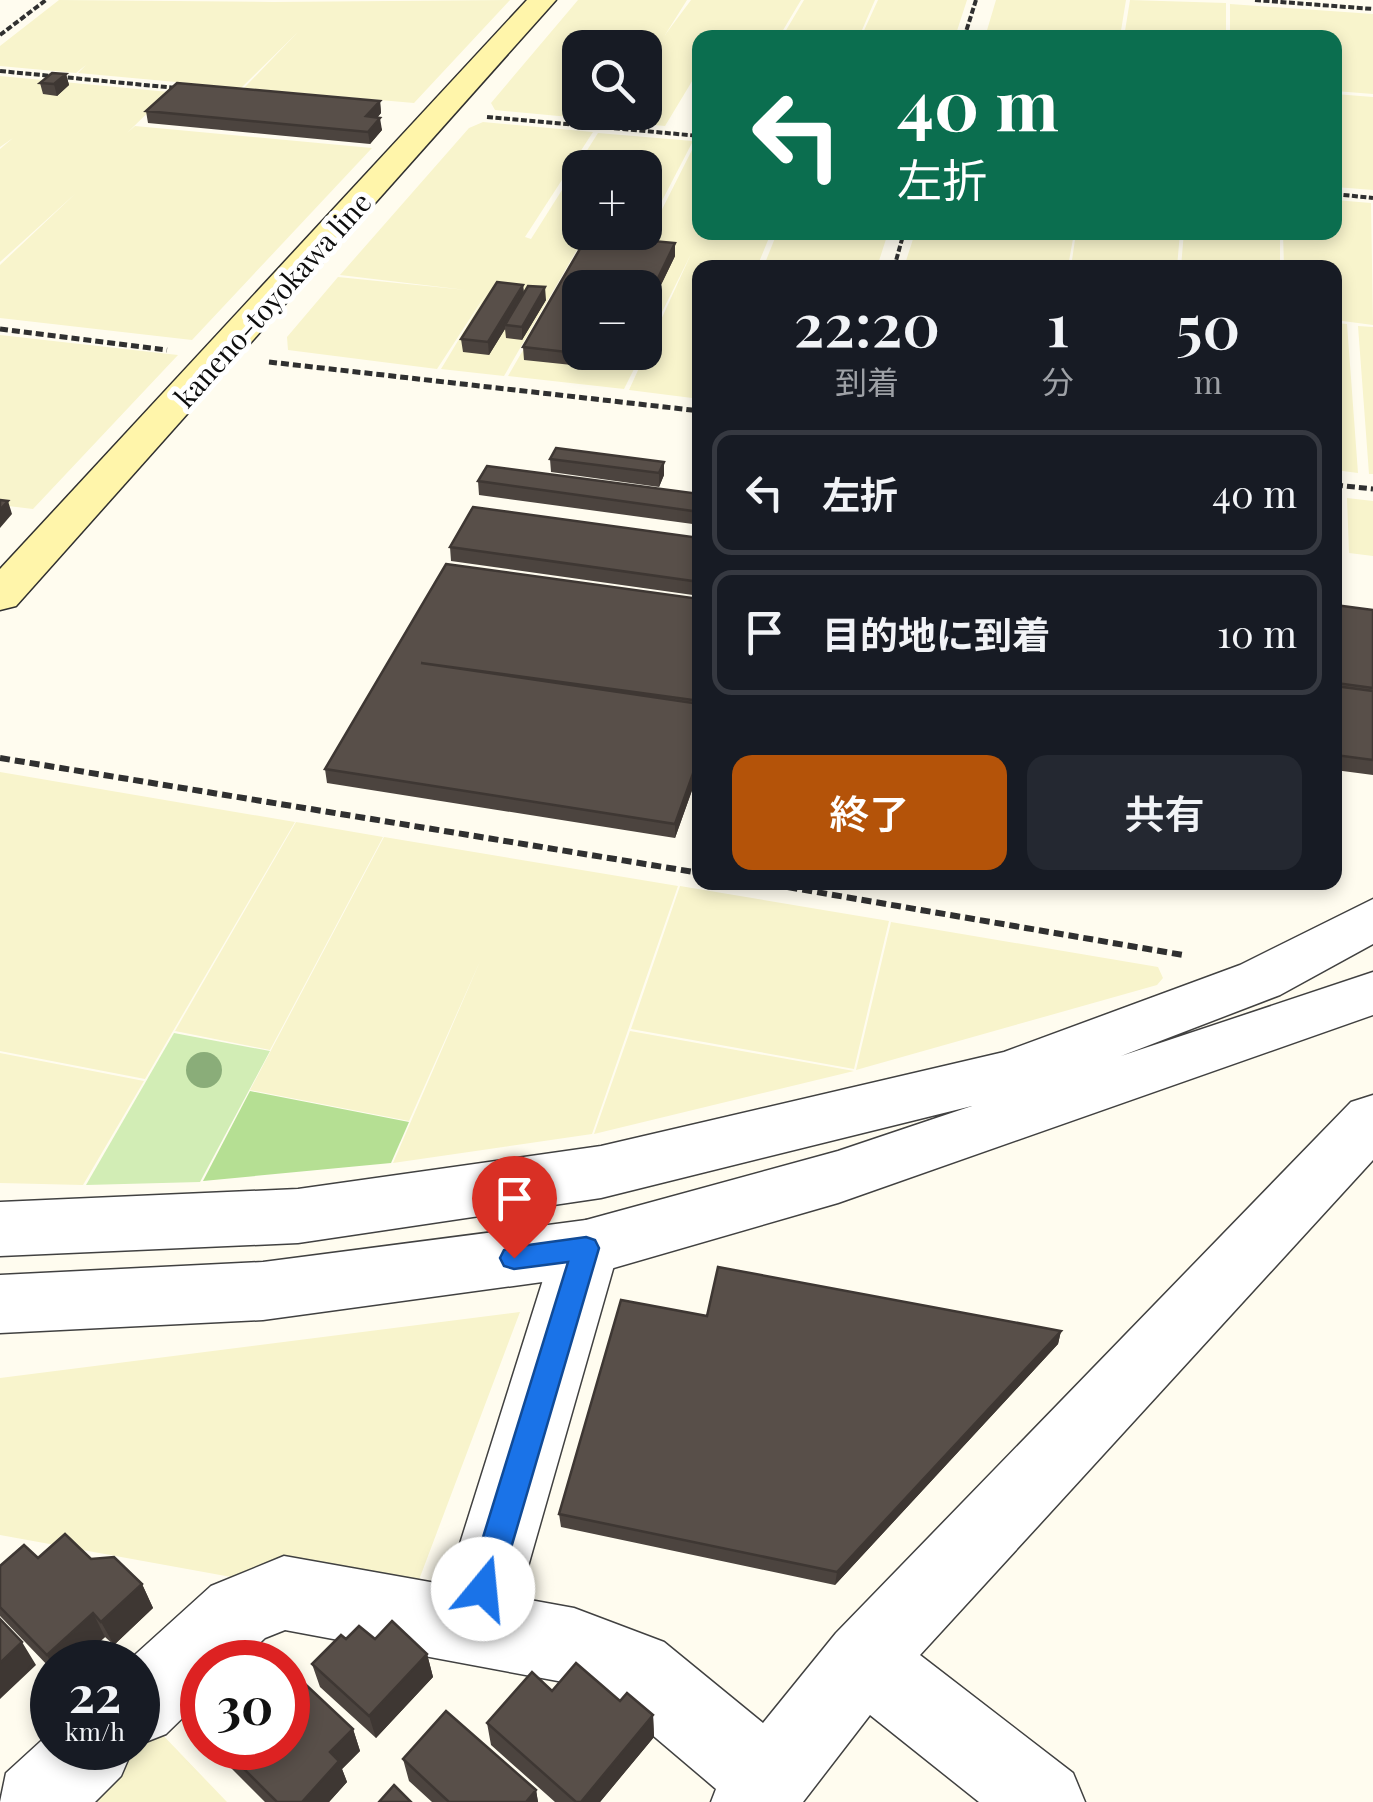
<!DOCTYPE html>
<html lang="ja">
<head>
<meta charset="utf-8">
<style>
	body { margin:0; font-family:"Playfair Display","Noto Sans JP",serif; background:#242831; color:#f1f3f6; height:100vh; display:flex; flex-direction:column; font-size:38px; white-space:nowrap }
	* { box-sizing:border-box; margin:0 }
	p { font-size:32px; color:#9ea1a6 }
	.icon { flex:none; width:55px; height:55px; fill:none; stroke:currentColor; stroke-width:2; stroke-linecap:round; stroke-linejoin:round }
	.map { position:relative; flex:1; overflow:hidden }
	.drawer { position:absolute; left:692px; top:260px; width:650px; height:630px; display:flex; flex-direction:column; background:#171b24; border-radius:20px; box-shadow:0 5px 15px #0003 }
	.drawer>* { flex:none }
	.banner { position:absolute; left:692px; top:30px; width:650px; height:210px; border-radius:20px; box-shadow:0 5px 15px #0003; background:#0b6e4f; color:#fff; overflow:hidden }
	.controls { position:absolute; left:562px; top:30px; display:grid; gap:20px }
	.controls a { display:grid; place-items:center; width:100px; height:100px; border-radius:20px; background:#171b24; box-shadow:0 5px 15px #0003; font-size:50px }
	.speed { position:absolute; left:30px; top:1640px; display:flex; gap:20px; font-size:50px; font-weight:700; text-align:center }
	.speed>* { display:grid; place-content:center; width:130px; height:130px; border-radius:50%; background:#171b24; box-shadow:0 5px 15px #0003; line-height:1 }
	.speed small { font-size:25px; font-weight:400 }
	.speed .limit { border:15px solid #d22; background:#fff; color:#111 }
	.pin { position:absolute; display:grid; place-items:center; width:85px; height:85px; color:#fff; margin:-102px -42px; border-radius:50% 50% 50% 0; rotate:-45deg; box-shadow:0 0 10px #0007 }
	.pin .icon { rotate:45deg }
	.me { position:absolute; width:110px; margin:-55px; rotate:17deg; stroke-linejoin:round; filter:drop-shadow(0 0 8px #0008) }
	.turn { display:flex; align-items:center; gap:35px; height:210px; padding:0 40px; font-size:45px }
	.turn .icon { width:130px; height:130px; stroke-width:2.5 }
	.turn b { display:block; font-size:70px; line-height:85px }
	.eta { display:flex; justify-content:space-evenly; align-items:center; height:170px; text-align:center }
	.eta b { font-size:60px; font-weight:600; line-height:70px }
	.cta { display:flex; gap:20px; margin-top:auto; padding:20px 40px }
	.cta a { flex:1; height:115px; border-radius:20px; background:#b45309; color:#fff; font-size:40px; font-weight:600; line-height:115px; text-align:center }
	.cta a+a { background:#242831; color:#f1f3f6 }
	ul { padding:0; list-style:none }
	li { display:flex; align-items:center; gap:30px; height:125px; margin:0 20px 15px; padding:0 20px; border:5px solid #363941; border-radius:20px }
	li div { flex:1 }
	li b { display:block; font-size:38px }
	li em { font-style:normal }
	.map>svg:first-child { display:block }
</style>
</head>
<body>
<div class="map">
<svg width="1373" height="1802" viewBox="0 0 1373 1802">
	<rect width="100%" height="100%" fill="#fffcef"/>
	<!-- farmland -->
	<path fill="#f8f4cc" fill-rule="evenodd" d="M59 0 273 2 510 0 414 103 244 88 298 32 241 88 78 73 86 65 76 73 0 66V46Z
		M578 0H687L665 35 691 0H801L779 37 700 38V68L665 126 495 110 491 103ZM580 48H645V112H580Z
		M804 0H875L859 37H782Z
		M878 0H967L955 37H861Z
		M996 0H1126L1120 37H985Z
		M1130 0 1226 3V37H1124Z
		M1230 4 1373 14V94L1335 91V38L1230 37Z
		M0 76 169 92 127 133 135 126 372 148 192 340 0 318V265L76 193 0 262V149L13 138 0 147Z
		M1335 94 1373 97V190L1335 187Z
		M483 122 593 132 525 237 531 239 598 133 693 141 637 249 581 243 504 376 441 369 488 291 437 369 288 350 287 337 338 277 466 290 340 275 469 128ZM580 168H645V232H580Z
		M696 142H700V232L771 233 759 262 765 263 777 233H888L877 267 700 268V399L629 390 691 254 645 346V288H580V352L642 353 624 389 508 376 584 245 677 254 642 249Z
		M1335 200 1371 203 1373 325 1335 320V268L1284 267 1283 233 1335 232Z
		M1184 232 1280 233V267H1181Z
		M915 233V232L1074 233 1068 267H904Z
		M1076 233H1180L1177 267H1071Z
		M1335 323 1347 324 1358 473 1335 470Z
		M1358 326 1373 327V474H1369Z
		M0 335 178 355 33 509 0 505Z
		M1347 498 1373 501V556L1349 553Z
		M0 772 295 822 145 1079 0 1051Z
		M296 822 383 837 270 1050 175 1031Z
		M384 837 678 886 592 1134 393 1163 481 959 409 1121 250 1090Z
		M680 886 889 921 854 1069 631 1029Z
		M891 922 1158 967 1163 978 1157 985 856 1070Z
		M630 1031 854 1071 594 1134Z
		M0 1053 144 1081 83 1185 0 1183Z
		M520 1312 408 1609 0 1535V1378Z
		M157 1729 227 1802H83Z"/>
	<!-- green -->
	<path fill="#d2edb5" d="M174 1033 270 1051 200 1182 86 1185Z"/>
	<!-- forest -->
	<path fill="#b5df93" d="M250 1091 409 1122 391 1163 203 1181Z"/>
	<g fill="none" stroke-linecap="round" stroke-linejoin="round">
		<defs>
			<path id="minor" d="M1373 1095V1160L920 1655 1073 1773 1085 1802H979L870 1715 803 1802H711L716 1789 610 1699 574 1684 285 1630 265 1638 240 1662H202V1699L166 1734 138 1745V1662H127L211 1586 284 1556 447 1585 553 1248 563 1229 586 1220 609 1229 619 1248 519 1598 574 1608 664 1642 763 1723 836 1633 1351 1102Z
				M52 1731V1748H133L121 1776 95 1802H0L6 1773Z"/>
			<path id="tertiary" d="M1373 899V944L1280 995 1121 1056 1373 972V1015L838 1203 586 1276 263 1320 0 1333V1275L263 1262 586 1220 838 1151 972 1106 601 1198 298 1243 0 1256V1202L298 1189 601 1146 1004 1052 1240 965Z"/>
			<path id="secondary" d="M527 0H556L16 606 0 610V569Z"/>
		</defs>
		<!-- minor casing -->
		<use href="#minor" stroke="#414141" stroke-width="3"/>
		<!-- tertiary casing -->
		<use href="#tertiary" stroke="#414141" stroke-width="3"/>
		<!-- secondary casing -->
		<use href="#secondary" stroke="#303030" stroke-width="3"/>
		<!-- path-far2 -->
		<path stroke="#303030" stroke-width="4" stroke-dasharray="6 2.5" stroke-linecap="butt" d="M1255 0 1373 9
			M0 35 46 0
			M964 38 976 0
			M0 71 176 88
			M487 117 700 136
			M1335 194 1373 198
			M894 268 904 232"/>
		<!-- path-far1 -->
		<path stroke="#303030" stroke-width="5" stroke-dasharray="8 4" stroke-linecap="butt" d="M0 329 167 350
			M269 362 700 411
			M1335 485 1373 489"/>
		<!-- path -->
		<path stroke="#303030" stroke-width="6" stroke-dasharray="10 5" stroke-linecap="butt" d="M0 758 700 873
			M758 882 1183 955"/>
		<!-- minor -->
		<use href="#minor" fill="#fff" fill-rule="evenodd"/>
		<!-- tertiary -->
		<use href="#tertiary" fill="#fff" fill-rule="evenodd"/>
		<!-- secondary -->
		<use href="#secondary" fill="#fff5aa" fill-rule="evenodd"/>
	</g>
	<!-- trees -->
	<circle fill="#8aad79" cx="204" cy="1070" r="18"/>
	<!-- wall -->
	<path fill="#4c443f" d="M66 74 69 85 57 96 43 94 40 83Z
		M380 101 381 113 377 118 382 130 370 144 148 123 146 111Z
		M675 243V256L645 318V288L580 352H628L620 370 524 360 523 347Z
		M523 285 524 293 546 300 522 340 506 338 505 329 489 355 463 352 461 339Z
		M550 459 664 462V475L659 487 551 472Z
		M478 481 700 494V525L479 495Z
		M700 538V596L451 561 450 547Z
		M700 599V768L675 838 327 783 325 769Z
		M1335 605 1373 610V775L1335 770Z
		M707 1316 1061 1331 1058 1344 835 1585 561 1527 559 1514Z
		M38 1558 91 1559 142 1584 153 1608 114 1645 105 1637 77 1662H52V1670L0 1616V1566Z
		M346 1639H375L427 1654 433 1677 376 1738 320 1687 312 1664Z
		M552 1691 620 1701 653 1715 654 1737 600 1802H555L491 1745 487 1723Z
		M353 1729 360 1751 342 1769 347 1782 329 1802H265L224 1761 218 1748H288Z
		M403 1759 536 1790 538 1802H432L409 1781Z"/>
	<!-- shaded-wall -->
	<path fill="#3e3733" d="M66 74 69 85 57 96 54 84Z
		M380 101 381 113 368 128 366 116Z
		M380 118 382 130 370 144 368 132Z
		M675 243V256L645 318V305Z
		M523 285 524 298 505 325V329L489 355 488 342Z
		M545 287 546 300 522 340V327Z
		M622 352H628L620 370 619 358Z
		M664 462V475L659 487V473Z
		M8 501 12 514 0 528V510Z
		M700 754V768L675 838V824Z
		M1061 1331 1058 1344 835 1585 837 1572Z
		M142 1584 153 1608 114 1645 101 1622Z
		M93 1613 105 1637 77 1662H52V1665L47 1655Z
		M22 1642 36 1665 0 1699V1663Z
		M427 1654 433 1677 376 1738 369 1716Z
		M653 1715 654 1737 600 1802H581Z
		M353 1729 360 1751 342 1769 347 1782 329 1802H302L330 1752Z
		M536 1790 538 1802H526Z"/>
	<!-- building -->
	<path fill="#584f49" stroke="#3e3733" stroke-width="2.5" d="M52 73 66 74 54 84 40 83Z
		M177 83 380 101 366 116 380 118 368 132 146 111Z
		M588 235 675 243 645 305V288H580V352H622L619 358 523 347Z
		M497 282 523 285 488 342 461 339Z
		M528 286 545 287 522 327 505 325Z
		M556 448 664 462 659 473 550 459Z
		M487 466 700 494V512L478 481Z
		M0 500 8 501 0 510Z
		M473 507 700 538V582L450 547Z
		M446 564 700 599V701L421 663 700 704V754L675 824 325 769Z
		M1335 605 1373 610V688L1336 683Z
		M1335 686 1373 691V760L1335 755Z
		M718 1267 1061 1331 837 1572 559 1514 621 1300 707 1316Z
		M65 1534 91 1559 114 1557 142 1584 101 1622 93 1613 47 1655 0 1607V1566L24 1545 38 1558Z
		M0 1619 22 1642 0 1663Z
		M392 1621 427 1654 369 1716 312 1664 341 1635 346 1639 359 1626 375 1639Z
		M272 1654 281 1662H264Z
		M576 1663 620 1701 627 1693 653 1715 581 1802H576L487 1723 532 1672 552 1691Z
		M288 1668 353 1729 330 1752 339 1761 302 1802H277L223 1748H288Z
		M446 1711 536 1790 526 1802H449L403 1759Z
		M394 1785 411 1802H379Z"/>
	<!-- route -->
	<path fill="#1a73e8" stroke="#114b97" stroke-width="2.5" d="M586 1237 595 1240 599 1248 499 1589 494 1600 483 1604 472 1600 467 1589 568 1262 514 1269 504 1266 500 1258 504 1250 514 1247Z"/>
	<g text-anchor="middle" dominant-baseline="central" stroke-width="10" stroke-linejoin="round" paint-order="stroke">
		<!-- far-street labels -->
		<g font-size="28" fill="#0e0e0e" stroke="#fff">
			<text transform="translate(272 299) rotate(-48)">kaneno-toyokawa line</text>
		</g>
	</g>
</svg>
<div class="controls">
<a><svg class="icon" aria-label="search" viewBox="0 0 24 24"><circle cx="10" cy="10" r="6"/><path d="M15 15l6 6"/></svg></a>
<a>+</a>
<a>−</a>
</div>
<div class="speed"><div>22<small>km/h</small></div><div class="limit">30</div></div>
<div class="pin" style="left:514px;top:1258px;background:#d93025"><svg class="icon" aria-label="arrive" viewBox="0 0 24 24"><path d="M6 21V4h12l-3 4 3 4H6"/></svg></div>
<svg class="me" style="left:483px;top:1589px" viewBox="-20 -20 40 40"><circle r="19" fill="#fff"/><path d="M0-13L10 11 0 6-10 11z" fill="#1a73e8"/></svg>
<div class="banner">
<div class="turn"><svg class="icon" aria-label="left" viewBox="0 0 24 24"><path d="M17 20v-9H6M10 6l-5 5 5 5"/></svg><div><b>40 m</b>左折</div></div>
</div>
<section class="drawer">
<div class="eta">
<div><b>22:20</b><p>到着</p></div>
<div><b>1</b><p>分</p></div>
<div><b>50</b><p>m</p></div>
</div>
<ul>
<li><svg class="icon" aria-label="left" viewBox="0 0 24 24"><path d="M17 20v-9H6M10 6l-5 5 5 5"/></svg><div><b>左折</b></div><em>40 m</em></li>
<li><svg class="icon" aria-label="arrive" viewBox="0 0 24 24"><path d="M6 21V4h12l-3 4 3 4H6"/></svg><div><b>目的地に到着</b></div><em>10 m</em></li>
</ul>
<div class="cta"><a>終了</a><a>共有</a></div>
</section>
</div>
</body>
</html>
